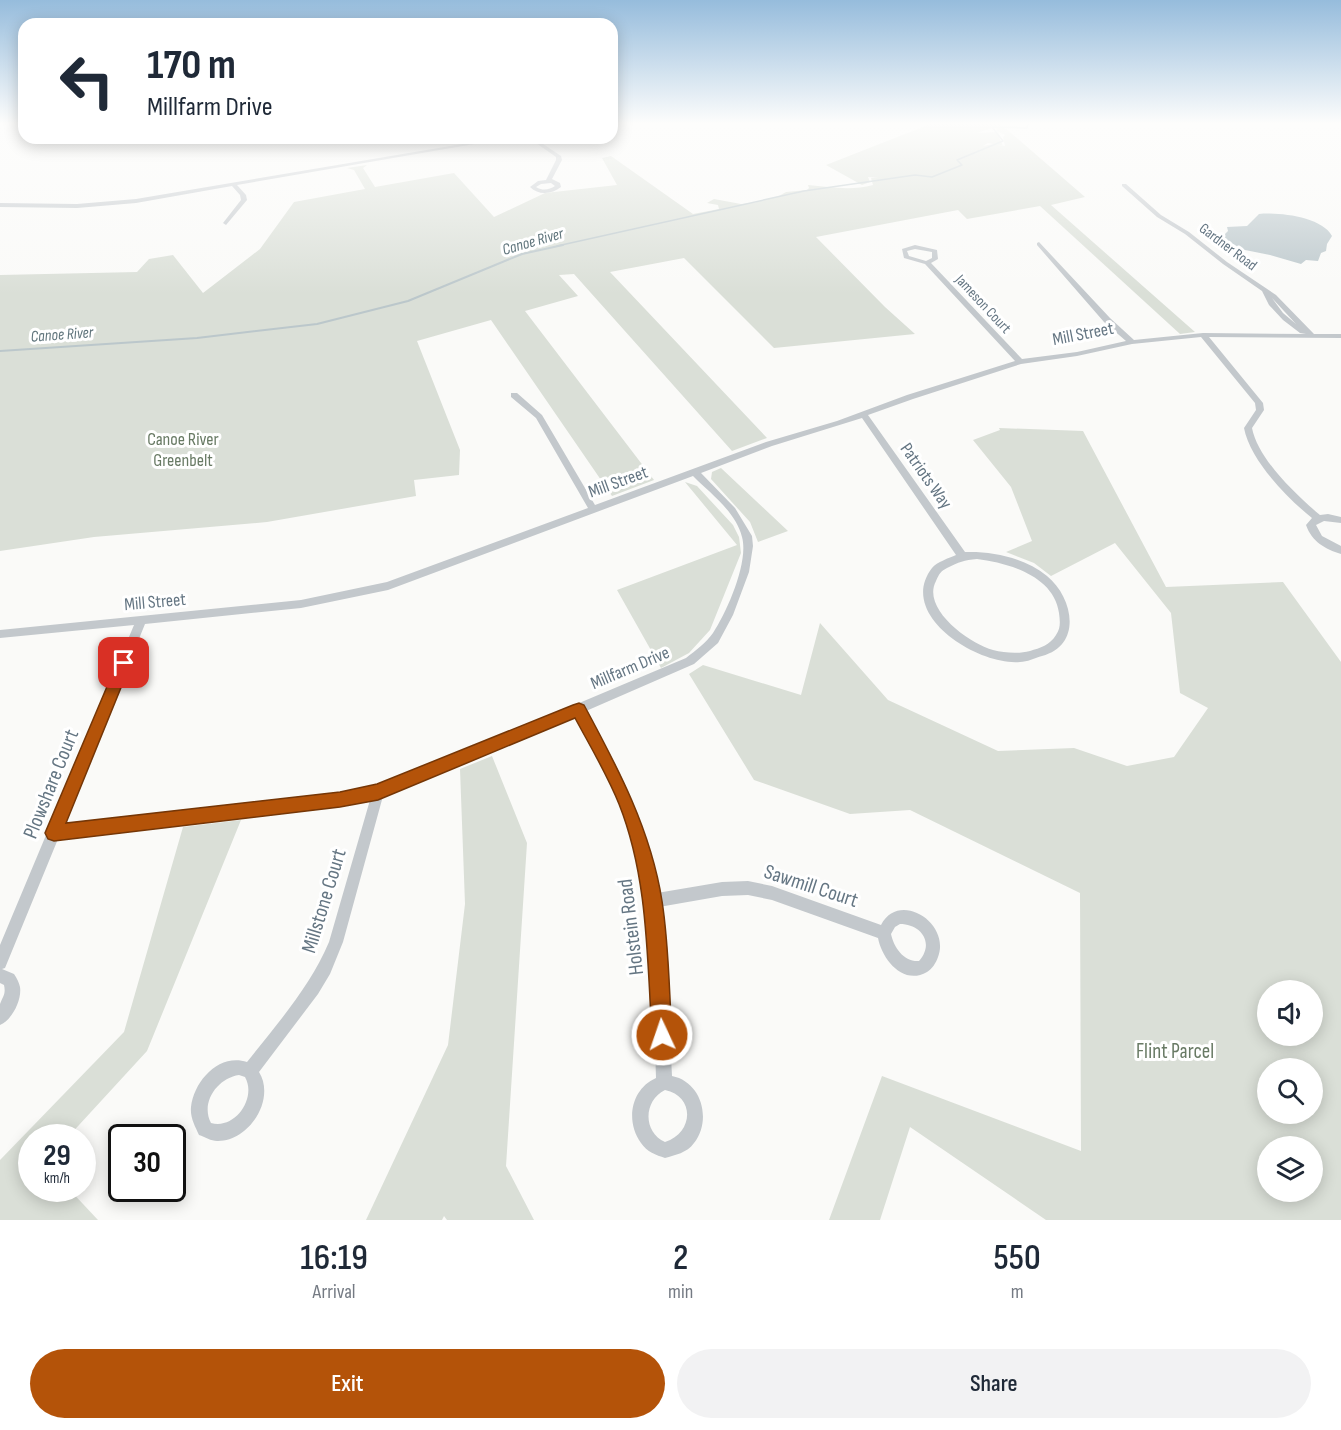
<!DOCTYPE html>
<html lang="en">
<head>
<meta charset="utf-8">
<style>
	body { margin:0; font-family:"Sofia Sans Condensed",sans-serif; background:#f2f2f3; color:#1f2937; height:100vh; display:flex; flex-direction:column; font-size:22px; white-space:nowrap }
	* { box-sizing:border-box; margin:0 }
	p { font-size:20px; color:#747a83 }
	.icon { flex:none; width:33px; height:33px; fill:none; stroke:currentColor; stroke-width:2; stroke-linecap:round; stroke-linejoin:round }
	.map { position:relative; height:1220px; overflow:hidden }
	.side { display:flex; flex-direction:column; background:#fff; flex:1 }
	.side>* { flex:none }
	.guide { position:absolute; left:18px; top:18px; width:600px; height:126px; border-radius:18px; box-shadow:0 3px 15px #0003; background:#fff; color:#1f2937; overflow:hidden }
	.tools { position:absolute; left:1257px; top:980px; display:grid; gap:12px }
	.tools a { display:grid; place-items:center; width:66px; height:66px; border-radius:50%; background:#fff; box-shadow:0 3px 15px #0003; font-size:30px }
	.speed { position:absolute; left:18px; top:1124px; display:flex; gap:12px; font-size:30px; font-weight:700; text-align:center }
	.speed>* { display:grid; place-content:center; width:78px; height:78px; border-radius:50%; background:#fff; box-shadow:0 3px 15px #0003; line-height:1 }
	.speed small { font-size:15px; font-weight:400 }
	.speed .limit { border:3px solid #111; border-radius:9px; background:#fff; color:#111 }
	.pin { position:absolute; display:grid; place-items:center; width:51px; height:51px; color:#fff; margin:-26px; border-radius:12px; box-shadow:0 3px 9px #0006 }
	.me { position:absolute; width:66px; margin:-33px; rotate:357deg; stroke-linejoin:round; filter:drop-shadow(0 0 4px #0008) }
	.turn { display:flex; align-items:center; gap:21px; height:126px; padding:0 30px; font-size:27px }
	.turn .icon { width:78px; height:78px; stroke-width:2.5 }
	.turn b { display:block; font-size:42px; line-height:51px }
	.eta { display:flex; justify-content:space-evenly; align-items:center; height:102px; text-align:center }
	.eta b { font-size:36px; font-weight:600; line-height:42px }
	.primary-button { display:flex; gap:12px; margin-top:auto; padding:12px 30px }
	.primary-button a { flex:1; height:69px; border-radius:36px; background:#b45309; color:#fff; font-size:24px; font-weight:600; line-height:69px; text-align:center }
	.primary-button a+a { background:#f2f2f3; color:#1f2937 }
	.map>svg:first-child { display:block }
</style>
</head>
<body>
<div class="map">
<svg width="1341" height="1220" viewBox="0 0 1341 1220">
	<rect width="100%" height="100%" fill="#fafaf8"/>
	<!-- green -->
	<path fill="#dadfd7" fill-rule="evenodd" d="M933 123H1000L1002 125 977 133 997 132 1003 146 988 143 983 146 993 144 1005 146 1003 137 1005 135 997 131 996 128 1004 127 1085 197 1051 205 1195 332 1180 334 1040 206 967 219 958 210 816 237 885 307 915 334 774 348 684 258 610 272 767 438 732 451 574 274 559 275 578 296 525 311 654 480 612 496 491 320 417 341 460 450 459 475 414 480 416 496 267 522 94 537 0 551V275L137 272 149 259 173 255 203 293 260 249 294 202 365 189 354 170 347 168 367 165 363 168 375 187 454 173 494 217 545 193 617 185 602 158 611 156 693 214 719 209 718 205 707 203 714 199 741 204 753 203 779 196 786 192 807 190 809 188 808 185C830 187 851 191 873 185L871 178H878L868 177 870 182 862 185 826 165Z
		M999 428 1083 431 1166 587 1283 582 1341 662V1220H1046L910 1127 880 1220H829L882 1076 1081 1151 1080 893 910 810 850 814 754 780 689 674 703 665 801 695 820 623 888 700 998 751 1074 748 1127 766 1174 757 1208 708 1180 693 1171 613 1115 543 1051 576 1034 563 1006 552 1032 541 1011 487 973 440 1000 430ZM1268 990H1312V1035H1268ZM1268 1068H1312V1113H1268ZM1268 1146H1312V1191H1268Z
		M721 468 788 531 758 542 750 522 711 479 712 472Z
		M685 482 697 486 733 525 739 537 741 553 710 630 689 653 661 668 617 590 737 545Z
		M492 756 527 843 506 1166 534 1220H447L444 1216 442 1220H366L448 1045 465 904 460 769Z
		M241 820 147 1051 68 1137H32V1188H68L98 1220H0V1160L124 1032 183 827Z"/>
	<!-- water -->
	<path fill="#bbc7cb" d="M1259 214C1279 212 1322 217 1332 236L1327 244 1326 251 1321 253 1318 261 1306 260 1301 264 1270 255 1220 245 1210 239 1213 234 1224 235 1228 231 1227 227 1247 226Z"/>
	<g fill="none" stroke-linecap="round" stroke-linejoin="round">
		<!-- stream-far1 -->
		<path stroke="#bbc7cb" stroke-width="1.5" d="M557 246 804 191 915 175 932 177 962 165 957 160 1003 141 992 127 1027 128 1028 123"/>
		<!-- stream -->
		<path stroke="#bbc7cb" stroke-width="2" d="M0 351 197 338 317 324 408 301 522 254 563 245"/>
		<!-- minor -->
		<path fill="#c3c8cc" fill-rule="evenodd" d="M498 138H509L237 185 246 195 247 200 226 225 223 223 241 200 240 195 232 186 136 203 77 208 0 207V203L77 204 136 199Z
			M529 138H534L561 156 562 160 552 179 560 183 561 187C552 194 539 196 530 187L538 181 546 180 556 160V157ZM551 183 555 186C549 190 543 191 536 187L541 184Z
			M1122 184H1126L1161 215 1189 232 1227 262 1276 295 1314 334H1341V338L1209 337 1263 403 1264 410 1252 428C1258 459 1296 495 1320 515L1328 514 1341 517V523L1324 521 1316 525 1322 536 1341 546V554C1325 549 1312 542 1306 525L1312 518C1287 498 1250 460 1244 428L1256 410 1255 403 1201 337 1132 344 1077 356 1021 364 913 399 868 415 965 552C993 551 1025 558 1047 576 1073 597 1083 645 1042 656 1035 658 1027 662 1020 662 978 666 896 615 932 568 937 562 949 558 956 555L862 418 772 446 701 473 735 508 752 536 753 546 749 572 733 615 718 643 694 664 586 711C601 738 617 765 629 794 642 826 651 860 657 893L722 882 748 881 772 886 881 925C899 890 951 923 938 957 936 963 932 969 927 972 903 986 882 959 878 938L772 900 748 895 722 896 659 907 667 978 672 1076C702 1082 712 1120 694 1143 687 1153 675 1155 665 1158 656 1155 647 1152 641 1143 625 1121 631 1089 656 1078 653 983 652 886 617 797 606 768 590 742 576 715L410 786 383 796 343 942 330 974 318 994 259 1072C276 1099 249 1142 217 1141 211 1141 205 1137 199 1135 195 1126 190 1118 191 1107 194 1081 219 1053 247 1062 277 1024 310 987 329 942L370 800 341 805 58 839 5 968 2 969 14 974C17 978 19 983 20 987 22 1000 12 1020 0 1025 0 1019 0 1010 0 1004 3 996 6 994 4 985L0 983V945L134 625 0 638V630L301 600 387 582 588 508 536 418 511 397V393H517L542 415 595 505 766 442 837 421 907 395 1015 361 925 264 904 258 902 249 915 245 937 250 938 259 931 263 1022 359 1077 352 1126 341 1104 322 1037 245V243L1039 242 1110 318 1134 340 1203 333 1306 334 1300 333 1283 320 1269 305 1262 291 1223 264 1185 234 1157 217 1122 186ZM915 249 932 252V258L926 261 909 256 907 251ZM1272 298 1296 324 1283 313ZM693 476C710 493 736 512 742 537 749 562 727 612 713 633 706 643 696 650 686 658L404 777 378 786 341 793 63 826 145 624 301 608 388 590ZM977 559C1009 563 1054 576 1059 613 1060 621 1061 628 1056 635 1050 645 1040 648 1030 651 1018 654 1005 653 993 650 970 644 921 609 936 581 939 574 941 571 947 568 959 562 964 560 977 559ZM900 924C921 924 935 943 919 961 904 962 894 948 891 934L895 927ZM239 1075 245 1077C257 1098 235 1130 211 1123 200 1102 218 1078 239 1075ZM665 1090C695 1096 694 1133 665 1142 643 1132 643 1101 665 1090Z"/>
	</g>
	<!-- sky -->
	<linearGradient id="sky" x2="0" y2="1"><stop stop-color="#96bcdc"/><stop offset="0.42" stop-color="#fdfdfc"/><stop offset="1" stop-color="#fdfdfc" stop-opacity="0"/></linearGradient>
	<rect width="1341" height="294" fill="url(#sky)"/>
	<!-- route -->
	<path fill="#b45309" stroke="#753606" stroke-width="1.5" d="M124 657 129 658 131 663 66 823 340 792 377 784 573 705 579 703 584 705C618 768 651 830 662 901 669 945 669 991 672 1035L669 1042 662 1045 655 1042 652 1035C647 957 648 877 619 804 607 774 590 746 575 718L378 800 340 807 54 841 48 839 45 833 117 663 119 658Z"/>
	<g text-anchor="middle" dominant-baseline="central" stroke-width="6" stroke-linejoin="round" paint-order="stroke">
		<!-- far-street labels -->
		<g font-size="15" fill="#657683" stroke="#fff">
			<text transform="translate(1228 247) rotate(37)">Gardner Road</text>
			<text transform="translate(983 304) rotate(47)">Jameson Court</text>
		</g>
		<!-- far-water labels -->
		<g font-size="16" font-style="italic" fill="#60757c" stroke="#fff">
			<text transform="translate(533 242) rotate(-16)">Canoe River</text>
			<text transform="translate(62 335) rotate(-4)">Canoe River</text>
		</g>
		<!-- street labels -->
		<g font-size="18" fill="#657683" stroke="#fff">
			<text transform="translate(1083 334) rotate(-11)">Mill Street</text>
			<text transform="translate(926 476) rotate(55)">Patriots Way</text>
			<text transform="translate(618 482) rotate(-20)">Mill Street</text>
			<text transform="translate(155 602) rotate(-5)">Mill Street</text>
			<text transform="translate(630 668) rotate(-23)">Millfarm Drive</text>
		</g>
		<!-- park labels -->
		<g font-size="18" fill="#687a64" stroke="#fff">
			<text x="183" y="439">Canoe River<tspan x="183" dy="21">Greenbelt</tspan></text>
		</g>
		<!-- near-street labels -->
		<g font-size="21" fill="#657683" stroke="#fff">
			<text transform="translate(51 784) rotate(-68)">Plowshare Court</text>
			<text transform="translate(811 886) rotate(18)">Sawmill Court</text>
			<text transform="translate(324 901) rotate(-73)">Millstone Court</text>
			<text transform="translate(631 927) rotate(-97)">Holstein Road</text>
		</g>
		<!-- near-park labels -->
		<g font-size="21" fill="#687a64" stroke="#fff">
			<text x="1175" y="1051">Flint Parcel</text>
		</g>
	</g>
</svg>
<div class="tools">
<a><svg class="icon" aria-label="sound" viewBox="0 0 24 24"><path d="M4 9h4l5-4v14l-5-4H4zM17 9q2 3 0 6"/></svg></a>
<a><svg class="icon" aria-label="search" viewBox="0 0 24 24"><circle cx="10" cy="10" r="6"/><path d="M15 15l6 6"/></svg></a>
<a><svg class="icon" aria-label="layers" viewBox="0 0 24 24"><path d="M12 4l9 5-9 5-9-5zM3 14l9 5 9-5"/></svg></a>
</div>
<div class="speed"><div>29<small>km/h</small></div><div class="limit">30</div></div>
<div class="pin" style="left:124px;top:663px;background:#d93025"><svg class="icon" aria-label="arrive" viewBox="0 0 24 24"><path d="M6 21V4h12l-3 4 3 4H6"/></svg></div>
<svg class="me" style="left:662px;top:1035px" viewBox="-20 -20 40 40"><circle r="17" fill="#b45309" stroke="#fff" stroke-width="3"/><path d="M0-11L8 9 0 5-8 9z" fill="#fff"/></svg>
<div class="guide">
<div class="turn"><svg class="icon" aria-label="left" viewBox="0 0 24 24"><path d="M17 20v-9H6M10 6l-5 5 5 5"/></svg><div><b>170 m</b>Millfarm Drive</div></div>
</div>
</div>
<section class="side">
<div class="eta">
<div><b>16:19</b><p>Arrival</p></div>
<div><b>2</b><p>min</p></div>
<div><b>550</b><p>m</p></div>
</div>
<div class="primary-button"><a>Exit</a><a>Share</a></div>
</section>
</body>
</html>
